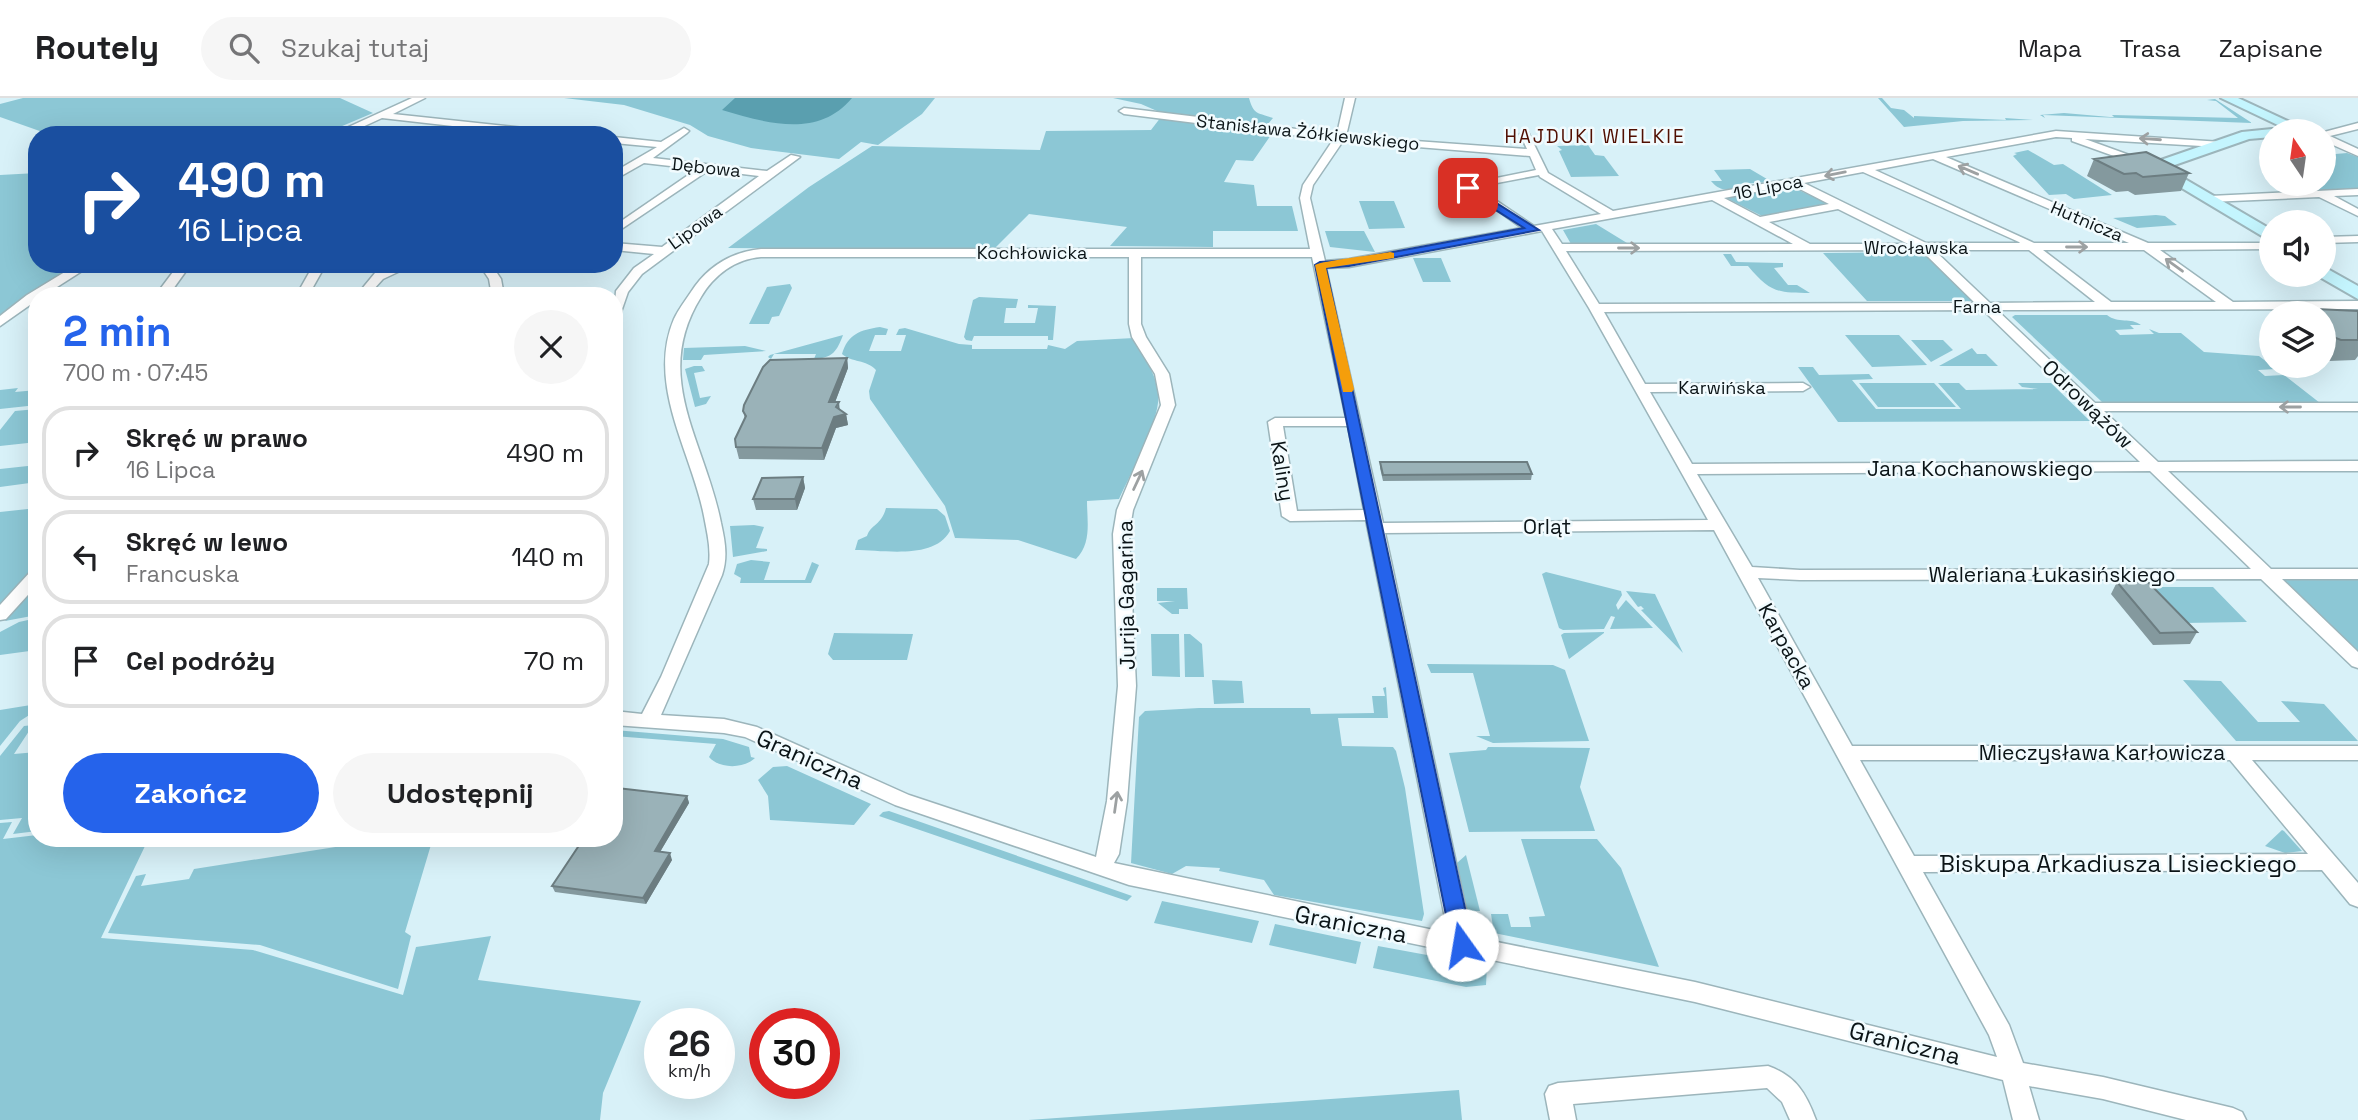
<!DOCTYPE html>
<html lang="pl">
<head>
<meta charset="utf-8">
<style>
	body { margin:0; font-family:"Space Grotesk",sans-serif; background:#f6f6f6; color:#202124; height:100vh; display:flex; flex-direction:column; font-size:26px; white-space:nowrap }
	* { box-sizing:border-box; margin:0 }
	p { font-size:23px; color:#757577 }
	.icon { flex:none; width:38px; height:38px; fill:none; stroke:currentColor; stroke-width:2; stroke-linecap:round; stroke-linejoin:round }
	.map { position:relative; flex:1; overflow:hidden }
	.sheet { position:absolute; left:28px; top:189px; width:595px; height:560px; display:flex; flex-direction:column; background:#fff; border-radius:28px; box-shadow:0 7px 28px #0002 }
	.sheet>* { flex:none }
	.guide { position:absolute; left:28px; top:28px; width:595px; height:147px; border-radius:28px; box-shadow:0 7px 28px #0002; background:#1a4fa0; color:#fff; overflow:hidden }
	.needle { width:46px; rotate:347deg }
	.tools { position:absolute; left:2259px; top:21px; display:grid; gap:14px }
	.tools a { display:grid; place-items:center; width:77px; height:77px; border-radius:50%; background:#fff; box-shadow:0 7px 28px #0002; font-size:35px }
	.speed { position:absolute; left:644px; top:910px; display:flex; gap:14px; font-size:35px; font-weight:700; text-align:center }
	.speed>* { display:grid; place-content:center; width:91px; height:91px; border-radius:50%; background:#fff; box-shadow:0 7px 28px #0002; line-height:1 }
	.speed small { font-size:18px; font-weight:400 }
	.speed .limit { border:10px solid #d22; background:#fff; color:#111 }
	.pin { position:absolute; display:grid; place-items:center; width:60px; height:60px; color:#fff; margin:-30px; border-radius:14px; box-shadow:0 4px 10px #0006 }
	.me { position:absolute; width:77px; margin:-38px; rotate:347deg; stroke-linejoin:round; filter:drop-shadow(0 0 5px #0008) }
	.turn { display:flex; align-items:center; gap:24px; height:147px; padding:0 35px; font-size:32px }
	.turn .icon { width:91px; height:91px; stroke-width:2.5 }
	.turn b { display:block; font-size:49px; line-height:60px }
	.round { display:grid; place-items:center; flex:none; width:74px; height:74px; border-radius:37px; background:#f6f6f6 }
	.head { display:flex; align-items:center; justify-content:space-between; height:119px; padding:0 35px }
	h1 { font-size:42px; font-weight:600; line-height:52px; color:#2563eb }
	.action { display:flex; gap:14px; margin-top:auto; padding:14px 35px }
	.action a { flex:1; height:80px; border-radius:42px; background:#2563eb; color:#fff; font-size:28px; font-weight:600; line-height:80px; text-align:center }
	.action a+a { background:#f6f6f6; color:#202124 }
	ul { padding:0; list-style:none }
	li { display:flex; align-items:center; gap:21px; height:94px; margin:0 14px 10px; padding:0 21px; border:4px solid #e0e0e0; border-radius:28px }
	li div { flex:1 }
	li b { display:block; font-size:26px }
	li em { font-style:normal }
	header { display:flex; align-items:center; gap:42px; box-sizing:border-box; height:98px; padding:0 35px; background:#fff; border-bottom:2px solid #e0e0e0 }
	header strong { font-size:33px }
	nav { display:flex; gap:38px; margin-inline-start:auto; font-size:24px }
	.search { width:490px; height:63px; background:#f6f6f6; display:flex; align-items:center; gap:18px; box-sizing:border-box; padding:0 24px; border-radius:38px; color:#757577; font-size:26px }
	.map>svg:first-child { display:block }
</style>
</head>
<body>
<header>
<strong>Routely</strong>
<div class="search"><svg class="icon" aria-label="search" viewBox="0 0 24 24"><circle cx="10" cy="10" r="6"/><path d="M15 15l6 6"/></svg>Szukaj tutaj</div>
<nav><a>Mapa</a><a>Trasa</a><a>Zapisane</a></nav>
</header>
<div class="map">
<svg width="2358" height="1022" viewBox="0 0 2358 1022">
	<rect width="100%" height="100%" fill="#d8f1f8"/>
	<!-- green -->
	<path fill="#8cc7d5" d="M23 0H340L373 15 321 37H51L0 19V6Z
		M564 0H935L922 16 878 47 861 44 839 61 751 50 708 38 690 27 624 7Z
		M1113 0H1249C1254 17 1256 14 1273 20L1267 27 1164 16 1141 6Z
		M1878 0H1882L1891 10 1904 12 1914 20V18L2006 22 2005 20 2033 22 1963 23 1904 29Z
		M2215 1 2252 25 2043 17 2045 20 2040 17 2064 15 2110 19H2114L2112 17 2238 20 2216 3 2207 2Z
		M1161 19 1273 34 1253 63 1236 62 1224 84 1254 87 1257 108H1292L1298 133H1213V149L1110 148 1127 129 1029 116 994 151 728 150 809 89 872 48 1040 52 1046 33 1151 32Z
		M1588 47 1595 57 1604 58 1619 78 1571 79 1559 53 1562 52 1557 48Z
		M2028 52 2054 67 2063 66 2112 97 2074 101 2066 96 2049 97 2013 58 2017 56 2014 55Z
		M2347 55 2358 59V90C2335 91 2315 96 2294 86H2324V57Z
		M1750 71 1772 84 1737 86 1744 89C1730 92 1721 95 1711 83H1722L1714 72Z
		M37 75V166H80L29 196 0 217V77Z
		M1790 88 1829 106 1764 119 1726 100Z
		M1359 103H1394L1405 130 1369 131Z
		M2156 117 2165 118 2177 127 2137 130 2113 120Z
		M1596 126 1627 145 1571 146 1563 132Z
		M1325 133H1364L1375 154 1330 149Z
		M1925 154 1976 203H1867L1823 155Z
		M1723 156H1731L1736 164 1783 165V169L1774 170 1788 187H1797L1810 195C1777 195 1770 194 1748 168H1731Z
		M1413 160H1441L1451 184H1423Z
		M790 186 792 190 779 218 772 219 769 226H749L767 189Z
		M979 199 1018 201 1016 210H1006L1004 225H1035L1038 210H1028V207L1056 208 1053 242H1048V238H974L972 243 966 242 964 239 973 202Z
		M2015 217H2107C2118 226 2131 219 2141 227H2130L2134 231 2115 232 2120 237 2154 236 2149 231 2159 235H2181L2204 254 2259 258 2276 271 2258 272 2265 278 2284 277 2320 305 2102 304 2012 219Z
		M880 229 888 231 886 237H875L869 253H901L906 237H896L899 231 905 230 959 246 972 247V251H1047L1048 247 1065 251 1077 243 1134 240C1143 257 1156 275 1158 295 1162 319 1130 377 1119 401L1087 403C1087 423 1092 445 1076 461L1018 442 955 440 945 408 870 301 869 293 876 272C866 261 852 265 842 256 848 236 860 232 880 229Z
		M843 237C837 253 833 260 814 261L816 256H774L771 261 768 259 770 257Z
		M1845 237H1899L1927 267 1872 269Z
		M1911 242H1943L1953 252 1931 264Z
		M745 248 766 253 704 257 701 262H683L684 250Z
		M1972 250 1977 256H1986L1998 268H1939Z
		M694 268H702L705 273 694 275 700 300 711 298 706 306 695 309 685 271Z
		M1798 269H1813L1819 277 1869 276 1873 281 1852 282 1876 311H1961L1938 285H1959L1966 292 2038 291 2022 289 2018 285H2051L2090 323 1838 324Z
		M1859 285H1934L1956 309H1878Z
		M18 290 15 294 37 292V307L0 311V292Z
		M37 311V320L31 328 37 327V344L0 348V332L15 313Z
		M37 367V384L0 389V371Z
		M37 410V472L0 512V414Z
		M886 410 937 411 945 418 950 433C934 462 884 452 855 452L858 442 867 438C871 426 881 428 886 410Z
		M754 427 764 429 756 450 767 451V453L733 459 730 428Z
		M751 462 770 464 764 482H805L812 464 819 467 811 485H740L741 480 734 476 737 466Z
		M1546 474 1621 493 1622 497 1616 507 1618 512 1626 502 1653 530 1610 531 1615 519 1611 518 1604 531 1563 532 1559 530 1542 476Z
		M2285 481H2358V554L2283 483Z
		M37 485V506L30 516 37 517 5 523Z
		M2150 489H2213L2247 524 2183 525Z
		M1157 490H1187L1188 511H1179V516H1172L1158 505 1175 503H1157Z
		M1626 493 1655 496 1683 555 1641 512 1644 511 1641 508 1638 509Z
		M37 520V552L0 557V534L19 524Z
		M1604 534V535L1569 561 1561 537 1564 535Z
		M834 535 913 536 907 562H833L828 556Z
		M1151 536H1179L1180 579 1152 578Z
		M1184 536H1190L1202 546 1204 579H1185Z
		M1427 566 1553 567 1565 572 1589 643 1493 645 1476 638H1490L1473 575H1431Z
		M1212 582 1242 583 1244 605 1214 606Z
		M2183 582 2221 583 2258 624H2300L2281 603 2324 606 2358 643H2236Z
		M1386 589 1388 620H1338L1342 648 1393 649 1396 653 1405 690 1424 816 1422 823 1274 797 1264 782 1219 773 1220 770 1186 768 1172 776 1131 765 1139 619 1145 613 1199 610H1310L1311 616 1374 615 1372 598H1385L1383 590Z
		M37 606V612L20 623 0 648V612Z
		M33 627 14 656 37 654V733L13 736 22 720 0 722V658L24 628Z
		M614 632 723 641 749 649 751 659 755 660C744 671 719 671 709 659L716 646 614 638Z
		M1488 649 1590 650 1580 689 1595 733 1469 734 1449 655 1486 652Z
		M787 668 871 706 854 727 770 722 768 698 758 682 773 669Z
		M889 713 1132 798 1127 803 879 718 883 714Z
		M12 724 3 741 37 737V740H110L107 749 145 748 101 840 253 852 403 897 416 849 491 838 478 882 641 903 603 995 600 1022H0V725Z
		M2282 732 2284 733 2302 753 2285 755 2265 748Z
		M393 740H433L405 834 411 838 398 891 260 847 108 835 136 778 146 776 141 788 189 781 194 771Z
		M1521 741H1597L1621 770 1659 869 1494 835 1491 816H1508L1511 829H1531L1529 819 1545 818Z
		M1466 757 1480 813H1466L1457 765Z
		M1162 803 1259 823 1252 845 1154 825Z
		M1275 826 1361 844 1356 866 1269 847Z
		M1378 848 1487 868 1486 887 1466 889 1373 870Z
		M1459 992 1462 1022H1028Z"/>
	<!-- water -->
	<path fill="#5a9faf" d="M735 0H852C818 41 766 25 722 12Z"/>
	<g fill="none" stroke-linecap="round" stroke-linejoin="round">
		<defs>
			<path id="street" d="M412 0H425L393 16 562 34 567 37H533L382 20 345 37H331Z
				M1345 0H1355L1346 38 1527 51 1520 36 1528 34 1548 75 1613 113 2056 33 2222 44V48L2218 49 2085 41 2143 62V66L2139 67 2072 43V40L2056 39 1946 59 2148 145H2272V151L2160 152 2233 204 2358 203V211L1997 212 2095 305H2358V313H2104L2158 364 2358 363V373H2168L2271 471H2358V481H2282L2358 554V570L2352 568 2261 481 1800 482 1758 480 1852 648H2358V662H2252L2358 785V809L2350 806 2322 772 1923 774 2009 927 2023 965 2103 979 2233 1010 2242 1014 2246 1022H2186L2103 1001 2029 988 2039 1022H2013L2003 982 1695 904 1129 787 895 707 745 639 724 635 614 627V613L642 616 661 579 709 466C711 450 707 434 704 418 692 355 646 287 674 221 678 212 685 203 691 194 707 169 731 154 761 151H1310L1300 100 1303 87 1333 42 1124 16 1119 13 1124 10 1337 36ZM1343 43 1530 58 1536 72 1462 87 1522 130 1349 161 1325 163 1310 100 1313 87ZM1933 61 2129 145H2034L1875 72ZM1863 74 2019 144 2020 145H1926L1804 85ZM1539 77 1540 79 1601 116 1534 128 1476 89ZM1792 87 1829 106 1760 119 1724 100ZM1712 102 1793 146H1562L1552 131ZM1838 111 1908 146H1810L1769 124ZM1542 133 1589 210 1708 422 1383 425 1326 170 1349 169ZM1921 152 1975 205 1599 206 1566 153ZM1934 152H2029L2095 204 1990 205ZM2043 152H2144L2216 204H2111ZM761 159H1129V226L1132 239 1155 276 1161 307 1117 412 1113 436 1118 588 1107 703 1096 759 909 697 757 629 724 621 661 617 722 477C728 459 725 443 721 425 705 343 651 279 701 199 714 177 735 161 761 159ZM1141 159H1312L1346 320H1275L1268 324 1282 418 1290 423 1366 422 1448 835 1114 765 1119 756 1127 703 1136 588 1129 436 1133 412 1175 307 1169 276 1146 239 1141 226ZM1983 212 2140 364 1692 366 1650 294 1803 293 1810 289 1803 285 1645 286 1604 214ZM1283 328H1348L1364 412 1297 413ZM2150 373 2251 471 1800 472 1752 469 1697 376ZM1714 432 1989 937 1997 959 1695 884 1472 839 1385 435ZM1860 662H2230L2308 756 1914 758Z
				M2358 25V31L2330 38 2358 51V58L2324 43V34Z
				M2302 28 2315 31 2317 33H2299L2297 31Z
				M684 30 689 33 687 35 653 60 767 73 791 57 800 59 642 176 628 194 620 217 614 221 616 193 634 170 654 156 614 152V145L662 149 759 78 709 72 614 136V128L697 71 644 65 614 82V74L657 49 614 45V39L661 44Z
				M2358 91V97L2334 98 2358 111V118L2319 99 2210 104 2205 101 2210 98Z
				M2358 138V144L2324 145V139Z
				M78 166H93L43 198H37V202L0 228V218L27 197Z
				M179 166H191L168 198H155Z
				M314 166H326L308 198H296Z
				M398 166H415L383 181 373 192 376 198H364L361 192 375 175Z
				M479 166H491L501 181 504 198H492L489 181Z
				M37 472V487L6 521 0 522V507L31 473Z
				M1768 968C1796 978 1806 995 1816 1022H1790L1782 1004 1767 990 1573 1006 1576 1022H1550L1545 996 1549 988 1558 985Z"/>
			<path id="secondary" d="M2221 0H2238L2294 26 2292 29H2282Z
				M2272 31 2278 33H2272V39L2249 41 2166 70 2272 132V144L2150 71 2158 63 2242 34Z
				M2324 169 2358 188V201L2318 178 2324 177Z"/>
		</defs>
		<!-- street casing -->
		<use href="#street" stroke="#9cb5bb" stroke-width="3"/>
		<!-- secondary casing -->
		<use href="#secondary" stroke="#9cb5bb" stroke-width="4"/>
		<!-- street -->
		<use href="#street" fill="#fff" fill-rule="evenodd"/>
		<!-- secondary -->
		<use href="#secondary" fill="#c4f5fe" fill-rule="evenodd"/>
	</g>
	<!-- wall -->
	<path fill="#84999e" d="M2094 61 2189 75 2181 93 2135 97 2128 93 2116 94 2087 78Z
		M2295 210 2358 213V258L2355 262 2329 263 2324 260V215L2293 213Z
		M847 260 848 270 835 304 840 312 846 316 848 327 836 330 824 362 739 361 736 349 745 321 743 313Z
		M1380 364 1532 376 1531 382 1383 383 1380 370Z
		M803 379 805 390 797 412H756L753 401Z
		M2117 484 2197 534 2190 546 2153 547 2111 496Z
		M687 698 689 705 660 754 672 762 646 806 555 794 552 788Z"/>
	<!-- shaded-wall -->
	<path fill="#6c7d81" d="M847 260 848 270 831 315 829 304Z
		M839 304 840 315 846 316 848 327 836 330 824 362 822 350Z
		M803 379 805 390 797 412 795 401Z
		M687 698 689 705 657 759 655 753Z
		M670 755 672 762 646 806 643 800Z"/>
	<!-- building -->
	<path fill="#9ab2b8" stroke="#6c7d81" stroke-width="2" d="M2146 54 2189 75 2143 79 2136 75 2124 76 2094 61Z
		M2295 210 2358 213V242H2341L2328 237 2324 236V215H2281L2296 213Z
		M847 260 829 304H839L836 309 846 316 834 319 822 350 736 349 735 341 746 318 743 313 744 307 763 269 770 262Z
		M1380 364H1527L1532 376 1383 377Z
		M803 379 795 401H753L762 380Z
		M2117 484H2148L2197 534 2160 535Z
		M617 690 687 698 655 753 670 755 643 800 552 788 584 740H614V694Z"/>
	<!-- one-way arrows -->
	<defs><path id="oneway-shaft" d="M-6 0H5M1.5-3L5.5 0L1.5 3" fill="none" stroke-width="1.6" stroke-linecap="round" stroke-linejoin="round" transform="scale(1.75)"/></defs>
	<g stroke="#9da1a2">
		<use href="#oneway-shaft" transform="translate(2150 41) rotate(-176)"/>
		<use href="#oneway-shaft" transform="translate(1968 72) rotate(-157)"/>
		<use href="#oneway-shaft" transform="translate(1835 76) rotate(169)"/>
		<use href="#oneway-shaft" transform="translate(2077 149)"/>
		<use href="#oneway-shaft" transform="translate(1629 150)"/>
		<use href="#oneway-shaft" transform="translate(2174 167) rotate(-144)"/>
		<use href="#oneway-shaft" transform="translate(2290 309) rotate(180)"/>
		<use href="#oneway-shaft" transform="translate(1138 382) rotate(-65)"/>
		<use href="#oneway-shaft" transform="translate(1116 704) rotate(-82)"/>
	</g>
	<!-- route -->
	<path fill="#2563eb" stroke="#184099" stroke-width="2" d="M1468 87 1539 132 1349 168 1326 170 1473 847 1470 853 1462 855 1455 853 1452 847 1315 167 1320 164 1349 162 1524 130 1464 92 1463 90Z"/>
	<!-- slow -->
	<path fill="#f59e0b" d="M1390 154 1394 155V160L1326 170 1354 291 1352 294H1343L1315 167C1321 163 1376 157 1390 154Z"/>
	<g text-anchor="middle" dominant-baseline="central" stroke-width="5" stroke-linejoin="round" paint-order="stroke">
		<!-- far-street labels -->
		<g font-size="18" fill="#0b1417" stroke="#f1fbfe">
			<text transform="translate(1308 34) rotate(6)">Stanisława Żółkiewskiego</text>
			<text transform="translate(706 69) rotate(6)">Dębowa</text>
			<text transform="translate(1768 89) rotate(-11)">16 Lipca</text>
			<text transform="translate(2087 123) rotate(23)">Hutnicza</text>
			<text transform="translate(695 129) rotate(-36)">Lipowa</text>
			<text x="1916" y="149">Wrocławska</text>
			<text x="1032" y="154">Kochłowicka</text>
			<text x="1977" y="208">Farna</text>
			<text x="1722" y="289">Karwińska</text>
		</g>
		<!-- far-neighbourhood labels -->
		<g font-size="19" letter-spacing="2" fill="#510f02" stroke="#f1fbfe">
			<text x="1595" y="38">HAJDUKI WIELKIE</text>
		</g>
		<!-- street labels -->
		<g font-size="21" fill="#0b1417" stroke="#f1fbfe">
			<text transform="translate(2088 306) rotate(44)">Odrowążów</text>
			<text x="1980" y="370">Jana Kochanowskiego</text>
			<text transform="translate(1283 373) rotate(81)">Kaliny</text>
			<text x="1547" y="428">Orląt</text>
			<text x="2052" y="476">Waleriana Łukasińskiego</text>
			<text transform="translate(1126 497) rotate(-91)">Jurija Gagarina</text>
			<text transform="translate(1787 548) rotate(61)">Karpacka</text>
			<text x="2102" y="654">Mieczysława Karłowicza</text>
		</g>
		<!-- near-street labels -->
		<g font-size="24" fill="#0b1417" stroke="#f1fbfe">
			<text transform="translate(810 661) rotate(24)">Graniczna</text>
			<text x="2118" y="765">Biskupa Arkadiusza Lisieckiego</text>
			<text transform="translate(1351 826) rotate(11)">Graniczna</text>
			<text transform="translate(1905 945) rotate(14)">Graniczna</text>
		</g>
	</g>
</svg>
<div class="tools">
<a><svg class="needle" viewBox="-14 -14 28 28"><path d="M0-13l5 13h-10z" fill="#e53935"/><path d="M0 13l5-13h-10z" fill="#757577"/></svg></a>
<a><svg class="icon" aria-label="sound" viewBox="0 0 24 24"><path d="M4 9h4l5-4v14l-5-4H4zM17 9q2 3 0 6"/></svg></a>
<a><svg class="icon" aria-label="layers" viewBox="0 0 24 24"><path d="M12 4l9 5-9 5-9-5zM3 14l9 5 9-5"/></svg></a>
</div>
<div class="speed"><div>26<small>km/h</small></div><div class="limit">30</div></div>
<div class="pin" style="left:1468px;top:90px;background:#d93025"><svg class="icon" aria-label="arrive" viewBox="0 0 24 24"><path d="M6 21V4h12l-3 4 3 4H6"/></svg></div>
<svg class="me" style="left:1462px;top:847px" viewBox="-20 -20 40 40"><circle r="19" fill="#fff"/><path d="M0-13L10 11 0 6-10 11z" fill="#2563eb"/></svg>
<div class="guide">
<div class="turn"><svg class="icon" aria-label="right" viewBox="0 0 24 24"><path d="M7 20v-9h11M14 6l5 5-5 5"/></svg><div><b>490 m</b>16 Lipca</div></div>
</div>
<section class="sheet">
<div class="head"><div><h1>2 min</h1><p>700 m · 07:45</p></div><a class="round"><svg class="icon" aria-label="close" viewBox="0 0 24 24"><path d="M6 6l12 12M18 6L6 18"/></svg></a></div>
<ul>
<li><svg class="icon" aria-label="right" viewBox="0 0 24 24"><path d="M7 20v-9h11M14 6l5 5-5 5"/></svg><div><b>Skręć w prawo</b><p>16 Lipca</p></div><em>490 m</em></li>
<li><svg class="icon" aria-label="left" viewBox="0 0 24 24"><path d="M17 20v-9H6M10 6l-5 5 5 5"/></svg><div><b>Skręć w lewo</b><p>Francuska</p></div><em>140 m</em></li>
<li><svg class="icon" aria-label="arrive" viewBox="0 0 24 24"><path d="M6 21V4h12l-3 4 3 4H6"/></svg><div><b>Cel podróży</b></div><em>70 m</em></li>
</ul>
<div class="action"><a>Zakończ</a><a>Udostępnij</a></div>
</section>
</div>
</body>
</html>
